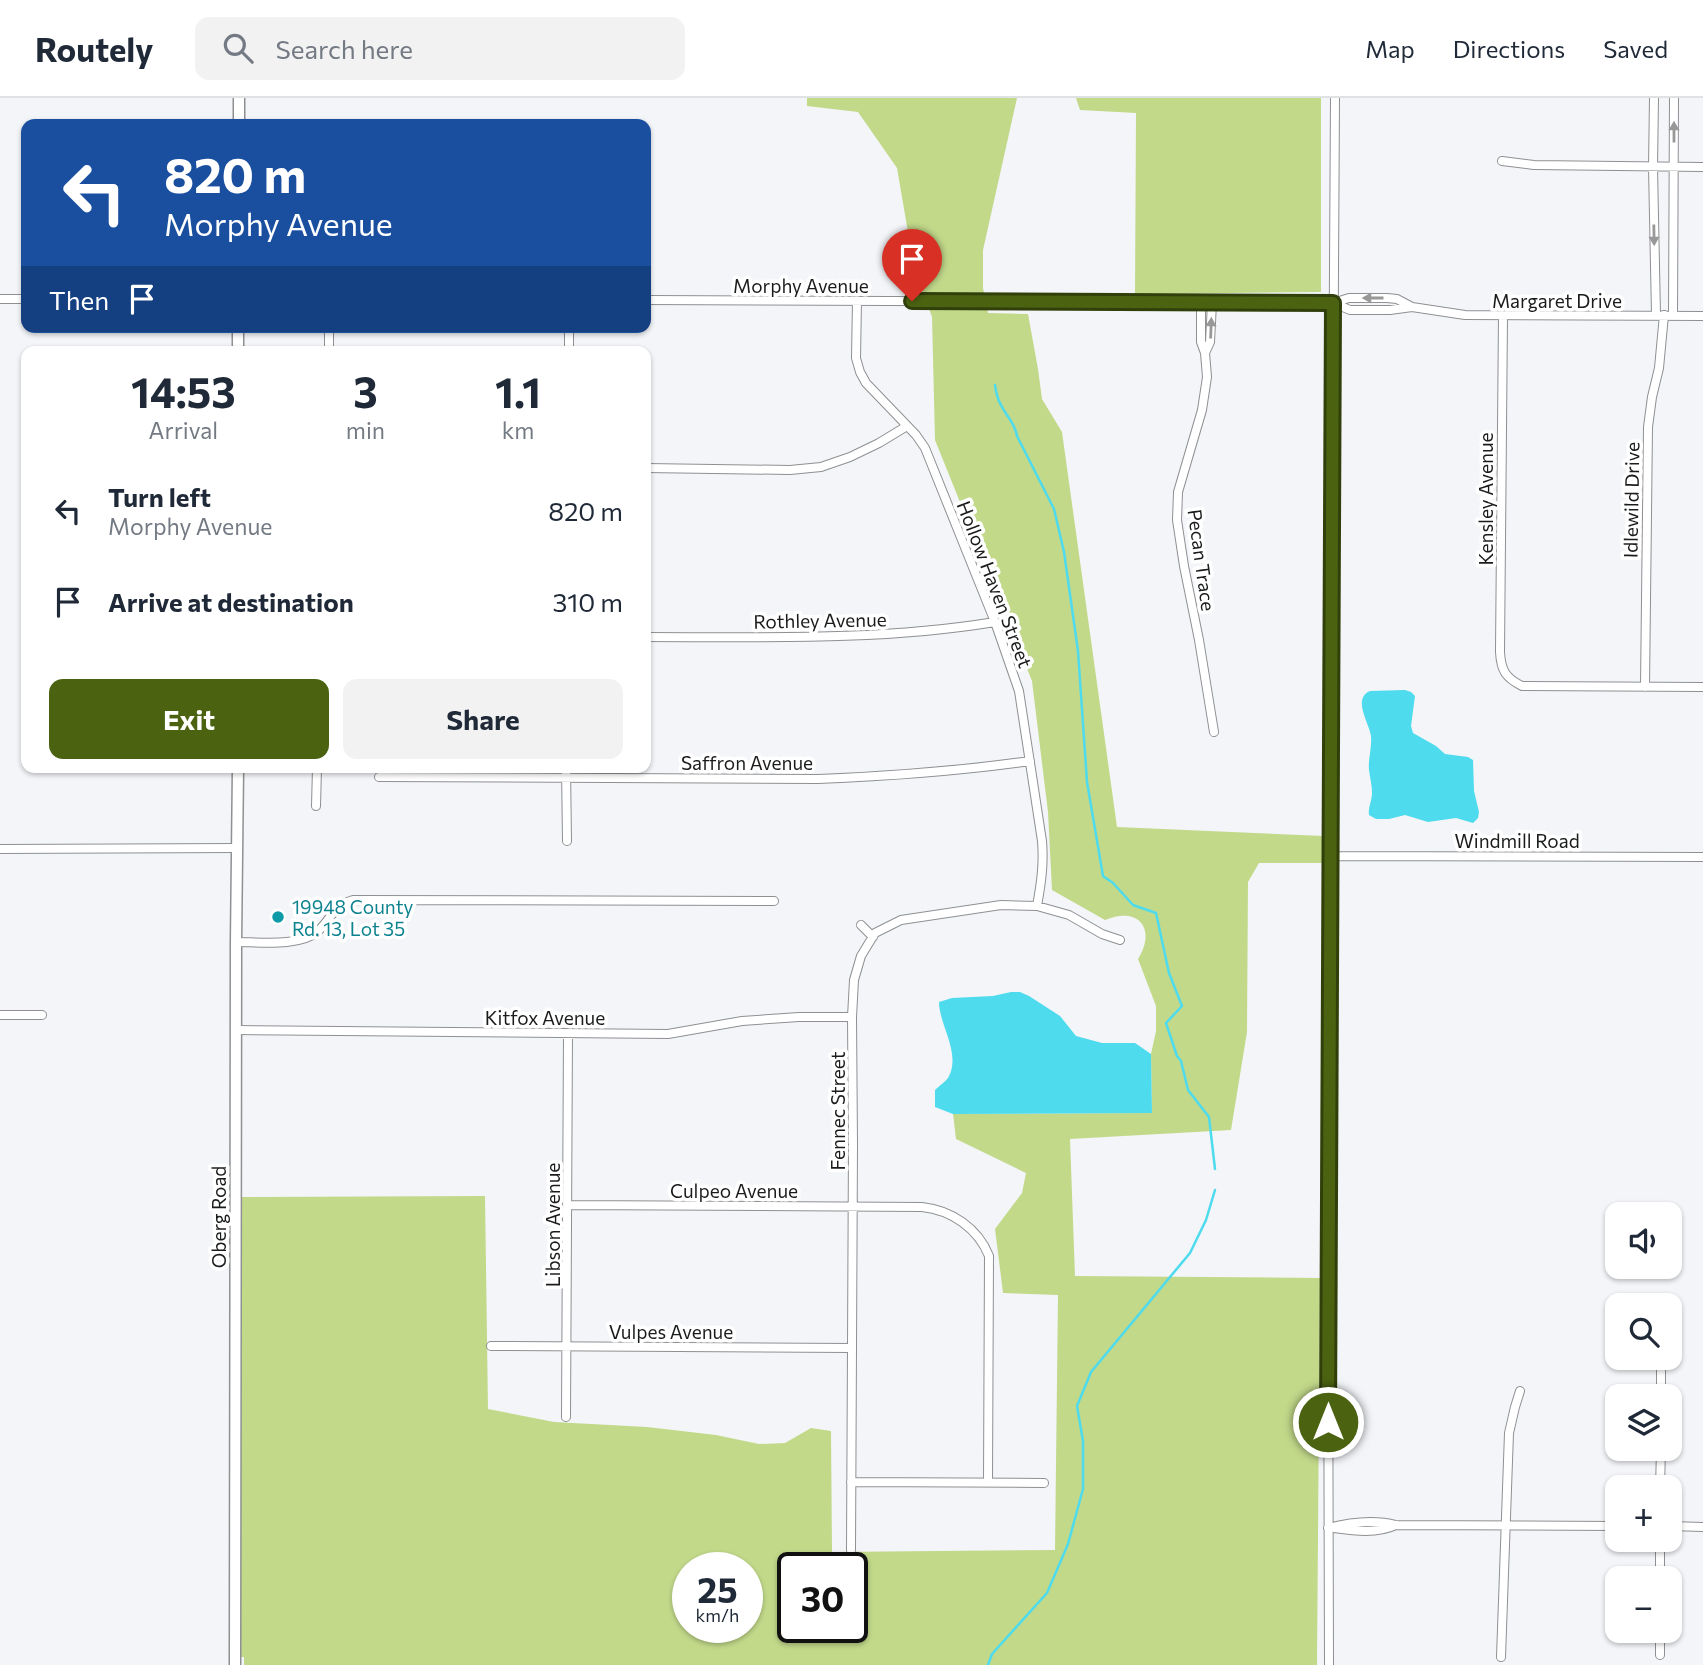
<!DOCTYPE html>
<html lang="en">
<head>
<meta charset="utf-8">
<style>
	body { margin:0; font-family:Commissioner,sans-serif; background:#f2f2f3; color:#1f2937; height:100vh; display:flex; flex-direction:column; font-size:26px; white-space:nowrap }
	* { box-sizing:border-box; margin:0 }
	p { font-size:23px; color:#747a83 }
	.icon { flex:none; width:38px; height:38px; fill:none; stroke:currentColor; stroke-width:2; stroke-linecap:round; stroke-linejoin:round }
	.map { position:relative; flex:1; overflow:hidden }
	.details { position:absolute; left:21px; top:248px; width:630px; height:427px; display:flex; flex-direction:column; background:#fff; border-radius:14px; box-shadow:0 2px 5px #0004 }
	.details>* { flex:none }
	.hud { position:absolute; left:21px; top:21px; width:630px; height:214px; border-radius:14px; box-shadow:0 2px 5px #0004; background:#1a4fa0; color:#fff; overflow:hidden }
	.controls { position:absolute; left:1605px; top:1104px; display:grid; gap:14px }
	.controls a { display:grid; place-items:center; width:77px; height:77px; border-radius:14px; background:#fff; box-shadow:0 2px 5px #0004; font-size:35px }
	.speed { position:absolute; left:672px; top:1454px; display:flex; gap:14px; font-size:35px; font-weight:700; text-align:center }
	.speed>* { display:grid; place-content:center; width:91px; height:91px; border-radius:50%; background:#fff; box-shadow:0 2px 5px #0004; line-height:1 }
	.speed small { font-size:18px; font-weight:400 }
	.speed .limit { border:4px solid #111; border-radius:10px; background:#fff; color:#111 }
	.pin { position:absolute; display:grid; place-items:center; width:60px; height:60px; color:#fff; margin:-72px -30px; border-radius:50% 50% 50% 0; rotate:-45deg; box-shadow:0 0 7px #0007 }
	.pin .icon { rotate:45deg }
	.me { position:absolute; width:77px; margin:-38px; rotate:0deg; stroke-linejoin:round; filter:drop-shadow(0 0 5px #0008) }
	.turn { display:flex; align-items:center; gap:24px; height:147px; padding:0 28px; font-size:32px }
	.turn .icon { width:91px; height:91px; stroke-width:2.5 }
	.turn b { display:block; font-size:49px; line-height:60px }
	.then { display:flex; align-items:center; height:66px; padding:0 28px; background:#0003; gap:14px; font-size:26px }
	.eta { display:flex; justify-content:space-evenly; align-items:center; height:119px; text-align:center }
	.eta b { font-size:42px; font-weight:700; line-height:49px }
	.cta { display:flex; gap:14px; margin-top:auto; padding:14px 28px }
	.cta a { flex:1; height:80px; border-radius:14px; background:#4b6311; color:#fff; font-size:28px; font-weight:700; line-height:80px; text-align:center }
	.cta a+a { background:#f2f2f3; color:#1f2937 }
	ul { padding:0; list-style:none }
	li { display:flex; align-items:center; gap:21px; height:91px; padding:0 28px }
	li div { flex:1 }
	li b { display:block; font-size:26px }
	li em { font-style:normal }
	header { display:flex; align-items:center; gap:42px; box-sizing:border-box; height:98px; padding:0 35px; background:#fff; border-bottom:2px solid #e0e1e3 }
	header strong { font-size:33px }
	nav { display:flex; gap:38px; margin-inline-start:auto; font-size:24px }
	.search { width:490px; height:63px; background:#f2f2f3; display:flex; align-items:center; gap:18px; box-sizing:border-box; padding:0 24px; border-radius:14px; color:#747a83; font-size:26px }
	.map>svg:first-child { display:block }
</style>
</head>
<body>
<header>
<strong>Routely</strong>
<div class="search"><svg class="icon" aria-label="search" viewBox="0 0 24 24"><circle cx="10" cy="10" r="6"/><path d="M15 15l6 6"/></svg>Search here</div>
<nav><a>Map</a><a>Directions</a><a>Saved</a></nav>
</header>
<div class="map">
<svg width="1703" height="1567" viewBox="0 0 1703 1567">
	<rect width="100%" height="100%" fill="#f3f5f8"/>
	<!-- green -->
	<path fill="#c2d98a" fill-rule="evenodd" d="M807 0H1017L983 152V190L988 215 1028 216 1038 271 1042 301 1062 334 1117 729 1324 738V765H1259L1248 784 1247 934 1231 1032 1070 1041 1075 1178 1320 1180 1317 1567H244V1559H229L230 1099 485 1098 488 1311 554 1324 647 1329 716 1337 759 1346 785 1345 811 1330 831 1333 832 1454 1055 1452 1058 1197 1003 1195 995 1131 1022 1095 1026 1075 956 1041 953 1016 1152 1015 1151 956 1156 933V908L1138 861C1157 830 1138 808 1105 822L1052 792 1048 714 1032 583 935 342 932 219 914 169 897 70 858 14 807 8ZM688 1470H747V1530H688ZM793 1470H852V1530H793Z
		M1076 0H1321V194L1135 196 1136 15 1080 12Z"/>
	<!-- water -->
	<path fill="#4ddbed" d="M1405 592 1411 594 1415 598 1411 628 1413 635 1436 648 1445 656 1468 659 1473 662 1474 693 1479 714 1478 720 1473 725 1456 720 1428 724 1405 717 1389 721H1376L1369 717C1368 709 1372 703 1372 695 1372 687 1370 680 1369 672 1368 661 1372 650 1371 638 1369 624 1352 601 1370 593Z
		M1011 894H1020L1029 898 1060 918 1076 938 1102 945H1135L1151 956 1152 1015 953 1016 935 1009V992C939 988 945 984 948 980 962 956 939 927 939 904L952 900 993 898Z"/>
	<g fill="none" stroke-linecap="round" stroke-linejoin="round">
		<!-- stream -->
		<path stroke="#4ddbed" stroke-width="2.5" d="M995 287C996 293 997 300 1000 305 1005 317 1015 324 1017 338L1054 411 1064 454 1078 553 1087 684 1103 778 1113 785 1133 807 1156 815 1169 875 1182 908 1166 925 1177 958 1181 963 1188 992 1209 1019 1215 1071
			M988 1567 992 1556 1047 1495 1068 1446 1083 1391V1343L1077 1308 1091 1274 1190 1155 1206 1122 1215 1092"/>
		<defs>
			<path id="street" d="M1654 0 1653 69 1656 217
				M1502 63 1534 67 1703 69
				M0 201H26
				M646 202 1333 205 1349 200H1387L1397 201 1412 209
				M857 203 856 260 860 274 866 285 916 337 925 350 995 524 1019 593 1042 743C1044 766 1041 786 1037 808
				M1201 205V244L1205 255 1207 279 1202 312 1178 394 1177 422 1184 468 1199 542 1214 634
				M1333 205 1350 212H1390L1412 209 1465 217 1703 218
				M1673 217 1674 0
				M1503 218 1500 554C1501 573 1506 580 1522 588L1703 589
				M329 229V254
				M569 229V254
				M1205 255 1210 244 1212 205
				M646 370 790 372 821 369 850 359 879 345 907 328
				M646 539C762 539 879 543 995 524
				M1645 589 1648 329 1652 299 1659 270 1664 217
				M566 670 567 743
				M379 679 818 681C891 678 959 673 1030 663
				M316 708 317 670
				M0 751 237 750
				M1330 758 1703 759
				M861 827 873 839
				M236 844C259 844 299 849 317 834 331 822 332 808 353 802L774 803
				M0 917H42
				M236 932 668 936 742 923 799 919H852
				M567 1107 922 1109C951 1112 978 1130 989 1158L988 1384
				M491 1248 852 1250
				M1661 1298V1272
				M566 1319 568 936
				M851 1384 1044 1385
				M1660 1390 1661 1351
				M1670 1428 1703 1429
				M1328 1430C1351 1424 1373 1421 1396 1427L1617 1428
				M1334 1430C1355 1433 1377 1436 1396 1427
				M1660 1442V1480
				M851 1452 853 1047 852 919 854 882 861 858 875 835 901 822 1001 807 1037 808 1069 817 1102 836 1120 842
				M1660 1533V1557
				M1501 1559 1509 1335 1515 1309 1520 1293
				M1329 1567 1328 1195 1335 0"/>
			<path id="secondary" d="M239 26V0
				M238 254V229
				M235 1567 236 844 238 670"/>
		</defs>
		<!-- street casing -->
		<use href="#street" stroke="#8e9092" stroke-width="10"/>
		<!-- secondary casing -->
		<use href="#secondary" stroke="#8e9092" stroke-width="13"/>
		<!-- street -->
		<use href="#street" stroke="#fff" stroke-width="8"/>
		<!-- secondary -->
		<use href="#secondary" stroke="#fff" stroke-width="10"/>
	</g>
	<!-- one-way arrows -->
	<defs><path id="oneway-solid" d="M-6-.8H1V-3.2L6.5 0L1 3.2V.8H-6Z" transform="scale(1.75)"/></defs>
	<g fill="#989899">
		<use href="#oneway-solid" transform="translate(1674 34) rotate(-90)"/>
		<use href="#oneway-solid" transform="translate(1654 137) rotate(89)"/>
		<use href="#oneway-solid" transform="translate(1373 200) rotate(180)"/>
		<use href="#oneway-solid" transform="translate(1211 230) rotate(-88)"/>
	</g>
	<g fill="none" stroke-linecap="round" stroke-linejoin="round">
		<defs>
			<path id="route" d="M912 203 1333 205 1328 1324"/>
		</defs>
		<!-- route casing -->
		<use href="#route" stroke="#31400b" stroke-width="18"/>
		<!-- route -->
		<use href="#route" stroke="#4b6311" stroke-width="12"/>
	</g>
	<!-- markers -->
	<circle fill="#0f9aa8" stroke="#fff" stroke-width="2.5" cx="278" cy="819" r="7"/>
	<g text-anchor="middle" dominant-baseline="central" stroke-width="7" stroke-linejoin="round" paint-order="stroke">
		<!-- street labels -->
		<g font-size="19" fill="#1a1b1c" stroke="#fff">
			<text x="801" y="187">Morphy Avenue</text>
			<text x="1557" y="202">Margaret Drive</text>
			<text transform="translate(1485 401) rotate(-90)">Kensley Avenue</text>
			<text transform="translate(1631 402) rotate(-89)">Idlewild Drive</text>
			<text transform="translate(1202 462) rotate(82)">Pecan Trace</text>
			<text transform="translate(995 486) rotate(69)">Hollow Haven Street</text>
			<text transform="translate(820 522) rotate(-1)">Rothley Avenue</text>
			<text x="747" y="664">Saffron Avenue</text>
			<text x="1517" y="742">Windmill Road</text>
			<text x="545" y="919">Kitfox Avenue</text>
			<text transform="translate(837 1013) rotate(-90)">Fennec Street</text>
			<text x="734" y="1092">Culpeo Avenue</text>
			<text transform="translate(218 1119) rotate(-90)">Oberg Road</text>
			<text transform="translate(552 1127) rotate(-90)">Libson Avenue</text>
			<text x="671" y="1233">Vulpes Avenue</text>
		</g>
		<!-- culture labels -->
		<g font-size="19" fill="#0d838f" stroke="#fff" text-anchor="start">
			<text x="292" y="808">19948 County<tspan x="292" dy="22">Rd. 13, Lot 35</tspan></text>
		</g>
	</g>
</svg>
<div class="controls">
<a><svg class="icon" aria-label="sound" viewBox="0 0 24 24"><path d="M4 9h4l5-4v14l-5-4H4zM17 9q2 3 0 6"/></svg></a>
<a><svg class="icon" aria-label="search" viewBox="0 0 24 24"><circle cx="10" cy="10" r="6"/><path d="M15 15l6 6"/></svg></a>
<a><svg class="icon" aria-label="layers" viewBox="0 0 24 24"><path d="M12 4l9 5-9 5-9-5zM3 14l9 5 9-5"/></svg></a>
<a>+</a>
<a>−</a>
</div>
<div class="speed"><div>25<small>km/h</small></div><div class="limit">30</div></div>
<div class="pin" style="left:912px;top:203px;background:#d93025"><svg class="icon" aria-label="arrive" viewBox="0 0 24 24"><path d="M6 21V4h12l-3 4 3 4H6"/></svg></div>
<svg class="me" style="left:1328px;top:1324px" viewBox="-20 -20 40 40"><circle r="17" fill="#4b6311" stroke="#fff" stroke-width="3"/><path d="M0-11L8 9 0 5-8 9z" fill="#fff"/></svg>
<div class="hud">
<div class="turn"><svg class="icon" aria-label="left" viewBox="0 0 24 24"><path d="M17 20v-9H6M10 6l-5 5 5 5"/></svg><div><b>820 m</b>Morphy Avenue</div></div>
<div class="then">Then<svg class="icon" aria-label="arrive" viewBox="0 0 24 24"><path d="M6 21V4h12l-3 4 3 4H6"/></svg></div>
</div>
<section class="details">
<div class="eta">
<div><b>14:53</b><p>Arrival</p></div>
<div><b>3</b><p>min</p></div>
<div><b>1.1</b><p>km</p></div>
</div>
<ul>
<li><svg class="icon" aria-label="left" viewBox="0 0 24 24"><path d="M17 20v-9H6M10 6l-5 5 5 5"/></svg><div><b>Turn left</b><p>Morphy Avenue</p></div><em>820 m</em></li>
<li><svg class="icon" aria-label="arrive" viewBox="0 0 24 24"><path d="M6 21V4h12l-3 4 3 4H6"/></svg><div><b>Arrive at destination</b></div><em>310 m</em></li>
</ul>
<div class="cta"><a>Exit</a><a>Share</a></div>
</section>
</div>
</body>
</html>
